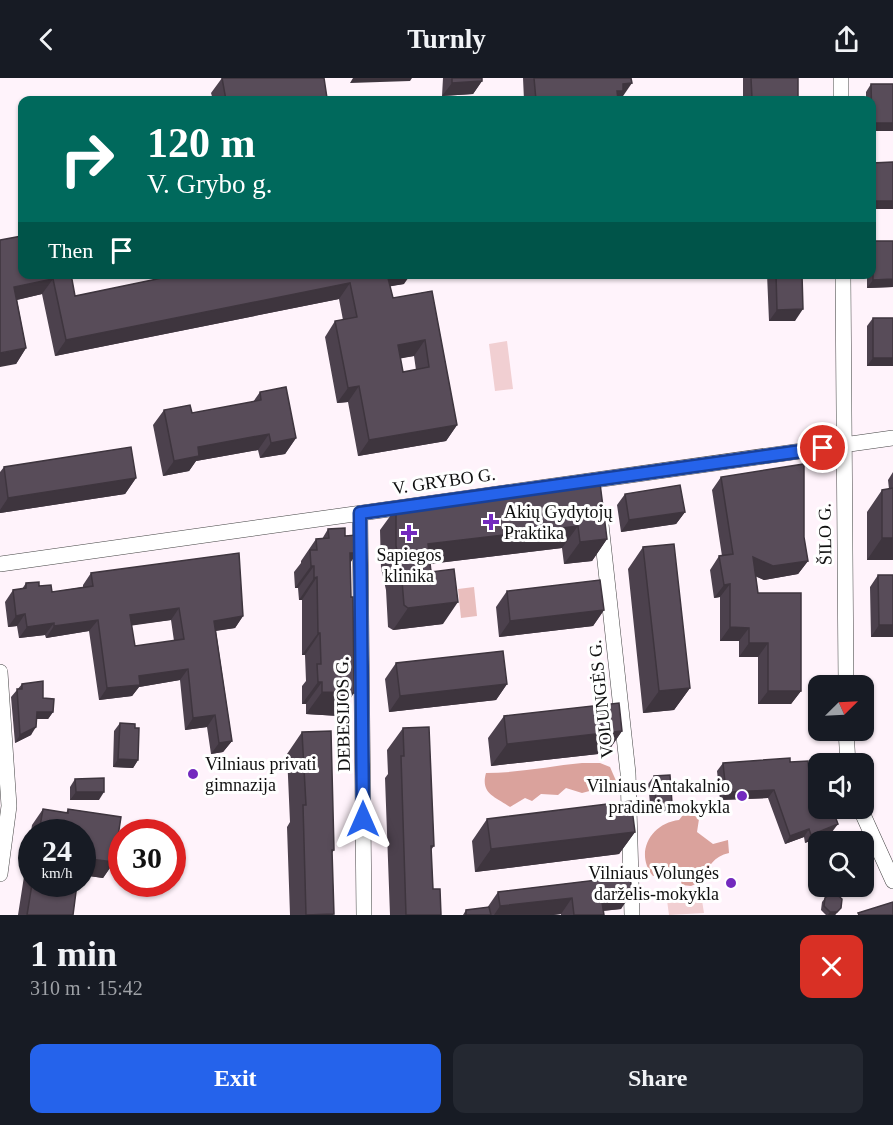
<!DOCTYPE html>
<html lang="en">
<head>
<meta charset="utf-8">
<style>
	body { margin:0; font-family:Georgia,serif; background:#242831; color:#f1f3f6; height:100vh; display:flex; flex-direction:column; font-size:22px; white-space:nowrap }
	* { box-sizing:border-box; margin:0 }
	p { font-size:20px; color:#9ea1a6 }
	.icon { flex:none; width:33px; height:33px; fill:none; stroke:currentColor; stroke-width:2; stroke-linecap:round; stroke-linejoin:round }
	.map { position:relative; height:837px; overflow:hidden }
	.panel { display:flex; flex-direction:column; background:#171b24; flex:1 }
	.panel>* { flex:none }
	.banner { position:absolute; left:18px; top:18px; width:858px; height:183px; border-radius:12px; box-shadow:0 2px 4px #0004; background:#00695c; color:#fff; overflow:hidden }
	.needle { width:39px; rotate:66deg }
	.controls { position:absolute; left:808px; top:597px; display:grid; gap:12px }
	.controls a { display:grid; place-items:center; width:66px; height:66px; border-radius:12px; background:#171b24; box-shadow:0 2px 4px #0004; font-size:30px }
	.speed { position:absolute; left:18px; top:741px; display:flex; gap:12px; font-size:30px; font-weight:700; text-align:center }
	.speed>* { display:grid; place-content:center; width:78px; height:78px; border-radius:50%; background:#171b24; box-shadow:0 2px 4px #0004; line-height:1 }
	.speed small { font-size:15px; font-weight:400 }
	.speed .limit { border:9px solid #d22; background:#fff; color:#111 }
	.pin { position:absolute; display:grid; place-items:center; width:51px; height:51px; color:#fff; margin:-26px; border:3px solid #fff; border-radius:50%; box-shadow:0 2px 6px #0007 }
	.me { position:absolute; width:66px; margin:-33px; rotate:0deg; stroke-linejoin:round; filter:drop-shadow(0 0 4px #0008) }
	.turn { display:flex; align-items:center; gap:21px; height:126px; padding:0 30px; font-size:27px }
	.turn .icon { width:78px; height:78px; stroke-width:2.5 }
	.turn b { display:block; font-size:42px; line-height:51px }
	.then { display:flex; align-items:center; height:57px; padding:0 30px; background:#0003; gap:12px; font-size:22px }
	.round { display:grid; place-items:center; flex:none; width:63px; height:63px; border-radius:12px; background:#242831 }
	.overview { display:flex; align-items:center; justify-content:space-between; height:102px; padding:0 30px }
	h1 { font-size:36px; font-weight:700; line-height:45px }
	.action { display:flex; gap:12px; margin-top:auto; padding:12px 30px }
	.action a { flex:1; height:69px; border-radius:12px; background:#2563eb; color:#fff; font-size:24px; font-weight:700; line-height:69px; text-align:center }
	.action a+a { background:#242831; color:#f1f3f6 }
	header { display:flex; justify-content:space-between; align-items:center; height:78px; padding:0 30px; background:#171b24; font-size:27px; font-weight:700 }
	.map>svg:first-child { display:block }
</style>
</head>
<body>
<header><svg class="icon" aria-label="back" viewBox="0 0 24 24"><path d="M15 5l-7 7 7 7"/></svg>Turnly<svg class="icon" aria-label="share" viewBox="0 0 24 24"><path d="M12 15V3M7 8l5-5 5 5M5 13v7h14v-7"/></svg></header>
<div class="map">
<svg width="893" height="837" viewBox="0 0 893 837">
	<rect width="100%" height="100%" fill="#fff3fb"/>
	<!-- green -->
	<path fill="#e9bebd" d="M474 509 477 538 461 540 458 511Z"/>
	<!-- forest -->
	<path fill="#daa29c" d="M582 685H600L610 689 617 705 607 714 597 711 582 715 566 710 558 717 541 716 532 723 525 720 510 729C496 719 480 716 486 695 519 695 550 688 582 685Z
		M691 735 699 741 697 754 713 766 728 762 729 775C714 778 707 789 703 803L691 808 682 807 678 794 672 793 653 798C634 775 651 745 679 742L683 737Z"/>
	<!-- pitch -->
	<path fill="#f1cfd2" d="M507 263 513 311 495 313 489 266Z
		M700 810 704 835 669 837 666 815Z"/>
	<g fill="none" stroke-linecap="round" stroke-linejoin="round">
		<defs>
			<path id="minor" d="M841 0V22
				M843 196 846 608
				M360 435 364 837
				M601 446 628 695 632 837
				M0 486 893 360
				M0 594 9 728 0 796
				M846 652 848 686
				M860 730 893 803"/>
		</defs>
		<!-- minor casing -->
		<use href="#minor" stroke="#434343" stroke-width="16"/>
		<!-- minor -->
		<use href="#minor" stroke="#fff" stroke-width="15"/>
	</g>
	<!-- wall -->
	<path fill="#4c414d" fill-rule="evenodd" d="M222 0 327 20 325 22H213L211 15Z
		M443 0H482V3L473 16 442 18Z
		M523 0H631L621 21H618V22H524Z
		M743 0H798V22H743Z
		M871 6H893V53H872V22H866V14Z
		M893 84V131H872V85Z
		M0 162 71 196 75 218 181 196 404 206 390 208 393 220 432 213 457 347 446 363 358 378 348 324 337 325 325 259 335 243 343 242 339 221 55 278 42 216 17 222 26 270 16 286ZM414 278 416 292 403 294 400 280Z
		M873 163H893V209L867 210V196H872V164Z
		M767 196H802L795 243H769Z
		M873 240 893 288H867V248Z
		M260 314 296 360 285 376 260 380 258 372 196 383 189 393 163 398 153 347 164 332 192 335 253 324Z
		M4 389 136 400 125 416 0 435V394Z
		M893 394V482H867V434L882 412 889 411 888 402Z
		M721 399 804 459 808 483 798 496 764 502 756 498 758 515 801 613 791 626H758V579H739V563H720V519L714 520 710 492 719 478H722L712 412Z
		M572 408 607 461 592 483 564 486 562 470 430 486 443 546 393 552 388 549 386 512 381 490 380 452 396 430 423 429 448 427 451 423 510 418 512 415H546L570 412Z
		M625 416 685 434 676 446 621 454 617 427Z
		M328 451 345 458 350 486 339 638 306 636V626H302V608L306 603 305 577H302V522H299L298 510H295L294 494 301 485V483L316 461H322Z
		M643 469 690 610 674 632 643 635 628 491Z
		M91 495 243 538 235 550 216 553 232 663 223 674 211 676 207 649 185 652 180 602 139 609 132 618 99 622 89 553 46 560 45 557 19 560 17 548 8 549 5 524 13 512 22 511 26 505 39 508 52 514 83 509V507ZM171 542 174 563 135 568 131 547Z
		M878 497 893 559H871L870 509Z
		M507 513 604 532 593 548 499 559 496 529Z
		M396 585 507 606 496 622 389 634 385 601Z
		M22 606 43 620 53 634 48 641H37L31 657 15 665 11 619Z
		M504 638 622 653 607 675 491 688 488 660Z
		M120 645 135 650 138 682 133 690 113 689 114 653Z
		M403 650 434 768 431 772 433 811 441 837H390L385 700 388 696 387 672Z
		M302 654 334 772 332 775 334 836 333 837H290L287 749 290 744 287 676Z
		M790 684 809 694 832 754 805 765 804 759 785 766 768 720 720 722 717 693 723 685Z
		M654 698 667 733 651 735 648 706Z
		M75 701 99 722H70V709Z
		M43 731 66 735 68 731 121 739 114 784 103 800 82 797V754H32V806H77L73 837H18L32 747Z
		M487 741 635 754 619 776 475 794 472 763Z
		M630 798 621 831 603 833 604 837H561V836L553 837H463L466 832 487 830 498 814Z
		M825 820 841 830 835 837H826L821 832 822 824Z"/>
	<!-- shaded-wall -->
	<path fill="#3e353e" d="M353 0H412L410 3 350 5Z
		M482 3 473 16 442 18 452 5Z
		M632 5 621 21 611 22 623 6Z
		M327 20 325 22H310Z
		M752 20H757L755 22H750Z
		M872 45H893V53H872Z
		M873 123H893V131H872V125Z
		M386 196H411L404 206 375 211Z
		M697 196H712L709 201H694Z
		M53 201 42 216 3 225 14 209Z
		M893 201V209L867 210 873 202Z
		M350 205 339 221 55 278 66 262Z
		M803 231 795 243H769L777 232Z
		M425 262 414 278 387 283 398 267Z
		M26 270 16 286 0 289V275Z
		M873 280H893V288H867Z
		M359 308 348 324 337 325 348 310Z
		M457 347 446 363 358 378 369 362Z
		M269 356 258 372 196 383 189 393 163 398 174 383 198 369Z
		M296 360 285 376 260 380 271 365Z
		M136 400 125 416 0 435V432L8 420Z
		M685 434 676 446 621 454 629 442Z
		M578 448 562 470 412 488 428 466Z
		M882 460H893V482H867Z
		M607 461 592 483 564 486 580 464Z
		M350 475H357L342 497Z
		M753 479 808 483 798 496 764 502 743 493Z
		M311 488H314L298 510H295Z
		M317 499 302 522H299L314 500Z
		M730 506 720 519 714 520 724 507Z
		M458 524 443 546 393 552 408 530Z
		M179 530 171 542 122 549 130 537Z
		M604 532 593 548 499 559 510 543Z
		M25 536 17 548 8 549 16 538Z
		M243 538 235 550 206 554 214 543Z
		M98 542 89 553 46 560 54 548Z
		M54 545 45 557 19 560 27 549Z
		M879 547H893V559H871Z
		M730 549 749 550 739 563H720Z
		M318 555H320L305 577H302Z
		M749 565H768L758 579H739Z
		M188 591 180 602 139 609 132 618 99 622 107 610 139 598Z
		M318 604H322L306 626H302Z
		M507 606 496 622 389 634 400 618Z
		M690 610 674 632 643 635 659 613Z
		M768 613H801L791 626H758Z
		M322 614 354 615 339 638 306 636Z
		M37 634H53L48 641H31Z
		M215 637 207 649 185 652 193 640Z
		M36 649 31 657 15 665 20 657Z
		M622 653 607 675 491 688 507 666Z
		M232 663 223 674 211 676 219 665Z
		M118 681 138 682 133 690 113 689Z
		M774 712 768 720 720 722 726 714Z
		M76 714H104L99 722H70Z
		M672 725 667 733 651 735 656 727Z
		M838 746 832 754 805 765 811 757Z
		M809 751 804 759 785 766 790 758Z
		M635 754 619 776 475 794 491 771Z
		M82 780 114 784 103 800 82 797Z
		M632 815 621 831 590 834 601 818Z
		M572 820 561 836 553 837H494L500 828Z
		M841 830 835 837H828L830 834Z"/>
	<!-- building -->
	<path fill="#584c59" stroke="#3e353e" stroke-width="1.5" fill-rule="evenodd" d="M222 0H324L327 20 310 22H226Z
		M452 0H482V3L452 5Z
		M534 0H631L632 5 623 6V13H617L618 22H536Z
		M751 0H798V22H757V20H752Z
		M871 6H893V45H872Z
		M893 84V123H873L872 85Z
		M22 158V196H71L75 218 181 196H387L393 220 432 213 457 347 369 362 359 308 348 310 335 243 357 239 350 205 66 262 53 201 14 209 26 270 0 275V162ZM425 262 429 289 403 294 398 267Z
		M873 163H893V201L873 202Z
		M776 196H802L803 231 777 232Z
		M873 240H893V280H873Z
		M286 309 296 360 271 365 269 356 198 369 199 378 174 383 164 332 190 327 192 335 261 322 260 314Z
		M131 369 136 400 8 420 4 389Z
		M804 386V459L808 483 773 488 753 479 758 515H801V613H768V565H749V550L730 549V506L724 507 719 478 733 476 721 399Z
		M600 405 607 461 580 464 578 448 428 466 431 494 454 491 458 524 408 530 404 527 401 490 396 468V430L423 427V429L451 426V423L512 418V415L546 411V415L573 411 572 408Z
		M680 407 685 434 629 442 625 416Z
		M893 410V460H882V412Z
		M345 450V458L357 457V475H350L351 519H353L354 615 322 614V604H318L317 586H321L320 555H318L317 499 314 500V488H311L310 472H317L316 461 329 460 328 451Z
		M674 466 690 610 659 613 643 469Z
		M239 475 243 538 214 543 232 663 219 665 215 637 193 640 188 591 139 598 140 607 107 610 98 542 54 548V545L27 549 25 536 16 538 13 512 26 510V505L39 504V508L51 507 52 514 93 508 91 495ZM179 530 184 561 135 568 130 537Z
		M878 497H893V547H879Z
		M600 502 604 532 510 543 507 513Z
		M503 573 507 606 400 618 396 585Z
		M43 603V620L54 621 53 634H37L36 649 20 657 17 611H22V606Z
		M619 625 622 653 507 666 504 638Z
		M120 645 135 646V650H139L138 682 118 681Z
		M429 649 434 768H431L433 811H440L441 837H406L401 678H404L403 650Z
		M331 653 334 772H332L334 836 306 837 303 727H306L302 654Z
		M790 680V684L808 683 809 694H819V730H832L838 746 811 757 809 751 790 758 774 712 726 714 723 685Z
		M670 697 672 725 656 727 654 698Z
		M104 700V714H76L75 701Z
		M631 723 635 754 491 771 487 741Z
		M43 731 68 735V731L121 739 114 784 82 780V754H39Z
		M630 798 632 815 601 818 604 837H574L572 820 500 828 498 814Z
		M32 806H77L73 837H27Z
		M832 815 836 816 842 821 841 830 837 834H830L824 828 825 820Z
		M893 824V837H859L858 835Z
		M489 829 491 837H466V832Z"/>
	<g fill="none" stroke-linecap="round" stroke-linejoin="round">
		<defs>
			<path id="route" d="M363 741 360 435 823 370"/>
		</defs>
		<!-- route casing -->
		<use href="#route" stroke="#184099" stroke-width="15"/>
		<!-- route -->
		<use href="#route" stroke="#2563eb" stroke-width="10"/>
	</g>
	<!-- markers -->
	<g fill="#732abe" stroke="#fff" stroke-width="2">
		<path d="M488 435h6v6h6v6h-6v6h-6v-6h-6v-6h6z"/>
		<path d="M406 446h6v6h6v6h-6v6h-6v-6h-6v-6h6z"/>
		<circle cx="193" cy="696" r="6"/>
		<circle cx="742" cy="718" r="6"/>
		<circle cx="731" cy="805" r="6"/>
	</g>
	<g text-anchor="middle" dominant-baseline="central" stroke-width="6" stroke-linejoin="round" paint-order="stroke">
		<!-- street labels -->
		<g font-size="18" fill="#101010" stroke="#fff">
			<text transform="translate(444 403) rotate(-8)">V. GRYBO G.</text>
			<text transform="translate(825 456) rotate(-91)">ŠILO G.</text>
			<text transform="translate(601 621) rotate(-96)">VOLUNGĖS G.</text>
			<text transform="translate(343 636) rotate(-91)">DEBESIJOS G.</text>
		</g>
		<!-- poi labels -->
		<g font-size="18" fill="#101010" stroke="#fff" text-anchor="start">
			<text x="504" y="434">Akių Gydytojų<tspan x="504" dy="21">Praktika</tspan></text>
			<text x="409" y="477" text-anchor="middle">Sapiegos<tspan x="409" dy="21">klinika</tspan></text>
			<text x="205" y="686">Vilniaus privati<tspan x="205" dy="21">gimnazija</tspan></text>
			<text x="730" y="708" text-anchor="end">Vilniaus Antakalnio<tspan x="730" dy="21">pradinė mokykla</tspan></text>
			<text x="719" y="795" text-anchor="end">Vilniaus Volungės<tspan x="719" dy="21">darželis-mokykla</tspan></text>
		</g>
	</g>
</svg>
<div class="controls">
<a><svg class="needle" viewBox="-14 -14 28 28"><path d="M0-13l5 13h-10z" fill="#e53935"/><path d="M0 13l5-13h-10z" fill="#9ea1a6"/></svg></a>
<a><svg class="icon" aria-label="sound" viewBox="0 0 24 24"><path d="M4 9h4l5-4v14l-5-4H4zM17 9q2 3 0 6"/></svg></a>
<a><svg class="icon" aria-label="search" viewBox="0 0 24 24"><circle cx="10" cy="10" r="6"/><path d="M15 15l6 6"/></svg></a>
</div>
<div class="speed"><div>24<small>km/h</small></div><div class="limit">30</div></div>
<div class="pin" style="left:823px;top:370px;background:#d93025"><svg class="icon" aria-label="arrive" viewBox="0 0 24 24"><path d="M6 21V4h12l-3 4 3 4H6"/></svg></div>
<svg class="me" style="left:363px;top:741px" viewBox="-20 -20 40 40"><path d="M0-17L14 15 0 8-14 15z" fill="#2563eb" stroke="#fff" stroke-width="4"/></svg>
<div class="banner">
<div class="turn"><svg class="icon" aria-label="right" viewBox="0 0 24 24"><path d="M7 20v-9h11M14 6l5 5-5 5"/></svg><div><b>120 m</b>V. Grybo g.</div></div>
<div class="then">Then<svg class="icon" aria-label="arrive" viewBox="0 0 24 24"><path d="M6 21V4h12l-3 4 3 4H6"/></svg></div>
</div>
</div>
<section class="panel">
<div class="overview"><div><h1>1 min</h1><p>310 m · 15:42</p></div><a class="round" style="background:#d93025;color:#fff"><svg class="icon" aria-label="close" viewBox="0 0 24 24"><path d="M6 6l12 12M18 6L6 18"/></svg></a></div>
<div class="action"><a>Exit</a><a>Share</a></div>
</section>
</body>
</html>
